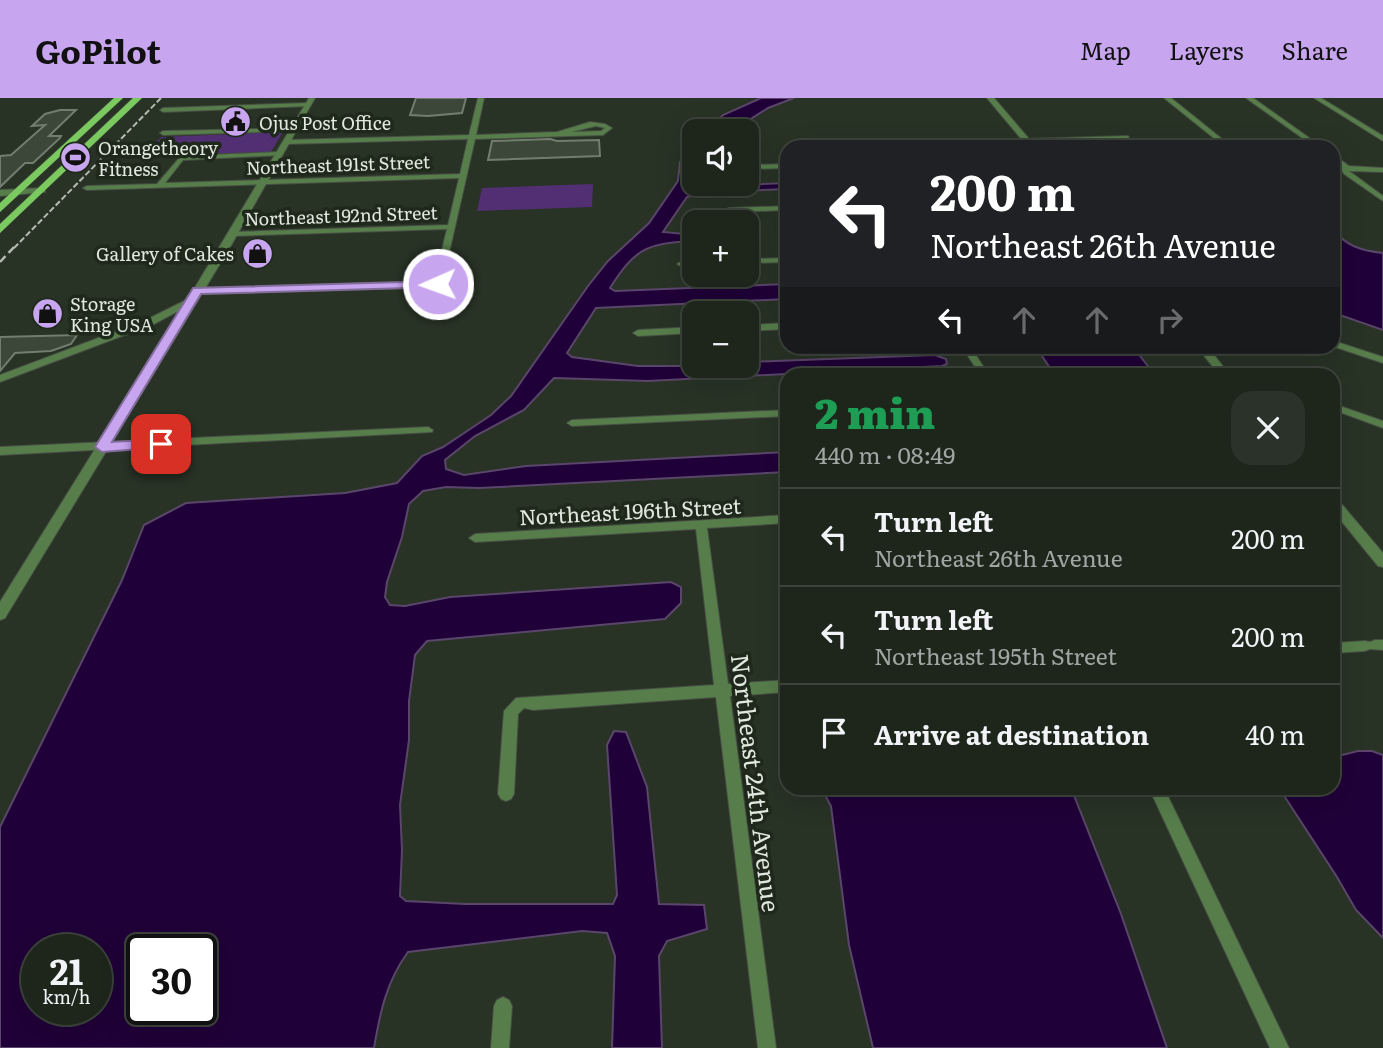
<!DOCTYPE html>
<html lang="en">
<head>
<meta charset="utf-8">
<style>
	body { margin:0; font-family:Literata,serif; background:#2b3229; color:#f1f3f6; height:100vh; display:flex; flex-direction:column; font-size:26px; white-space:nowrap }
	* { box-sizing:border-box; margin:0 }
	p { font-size:23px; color:#a1a5a3 }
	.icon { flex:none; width:38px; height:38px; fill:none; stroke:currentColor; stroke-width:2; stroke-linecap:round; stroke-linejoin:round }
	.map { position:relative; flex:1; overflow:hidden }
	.details { position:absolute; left:780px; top:270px; width:560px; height:427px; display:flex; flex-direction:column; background:#1e261c; border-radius:21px; box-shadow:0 7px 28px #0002,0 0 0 2px #3c433b }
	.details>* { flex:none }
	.guide { position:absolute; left:780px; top:42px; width:560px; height:214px; border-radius:21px; box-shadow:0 7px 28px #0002,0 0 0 2px #3c433b; background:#202124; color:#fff; overflow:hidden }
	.controls { position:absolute; left:682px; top:21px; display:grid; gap:14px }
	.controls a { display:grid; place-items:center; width:77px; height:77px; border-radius:14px; background:#1e261c; box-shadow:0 7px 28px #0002,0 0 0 2px #3c433b; font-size:35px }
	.speed { position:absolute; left:21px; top:836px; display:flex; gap:14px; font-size:35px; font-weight:700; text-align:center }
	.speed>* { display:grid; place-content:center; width:91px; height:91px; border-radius:50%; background:#1e261c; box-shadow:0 7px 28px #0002,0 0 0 2px #3c433b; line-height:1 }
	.speed small { font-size:18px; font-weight:400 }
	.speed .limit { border:4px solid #111; border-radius:10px; background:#fff; color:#111 }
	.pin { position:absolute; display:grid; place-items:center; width:60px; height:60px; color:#fff; margin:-30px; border-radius:14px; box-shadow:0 4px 10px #0006 }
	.me { position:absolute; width:77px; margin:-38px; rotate:268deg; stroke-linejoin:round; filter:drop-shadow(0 0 5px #0008) }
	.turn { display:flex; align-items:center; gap:24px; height:147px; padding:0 35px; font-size:32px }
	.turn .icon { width:91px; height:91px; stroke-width:2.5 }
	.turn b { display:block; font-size:49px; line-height:60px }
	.lanes { display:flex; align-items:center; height:66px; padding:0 35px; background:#0003; justify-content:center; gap:35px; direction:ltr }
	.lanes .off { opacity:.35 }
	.round { display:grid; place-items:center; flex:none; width:74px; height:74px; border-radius:21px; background:#2b3229 }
	.overview { display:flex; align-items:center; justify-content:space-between; height:119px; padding:0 35px }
	h1 { font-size:42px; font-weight:800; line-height:52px; color:#1e9e55 }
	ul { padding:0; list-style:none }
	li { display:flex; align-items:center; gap:21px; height:98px; padding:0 35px; border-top:2px solid #3c433b }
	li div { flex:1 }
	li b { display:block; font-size:26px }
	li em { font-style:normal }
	header { display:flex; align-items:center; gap:42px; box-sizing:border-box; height:98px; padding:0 35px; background:#c8a6ef; color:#111 }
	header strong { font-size:33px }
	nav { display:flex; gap:38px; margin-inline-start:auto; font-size:24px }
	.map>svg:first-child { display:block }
</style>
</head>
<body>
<header>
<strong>GoPilot</strong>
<nav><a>Map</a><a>Layers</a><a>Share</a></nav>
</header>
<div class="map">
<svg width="1383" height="950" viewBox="0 0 1383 950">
	<rect width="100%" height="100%" fill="#283225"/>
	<!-- green -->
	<path fill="#522f73" d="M283 34 271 54 144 58 161 39Z
		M593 86 592 109 477 113 482 90Z"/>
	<!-- water -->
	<path fill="#200038" stroke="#5a466a" stroke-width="2" fill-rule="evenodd" d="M761 0H794L768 10 732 33H705L723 17Z
		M695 45V86L712 88 787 85V91L710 94 687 99 663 134 695 137V143C648 145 636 149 610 190L615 193 787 186V201L596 210 567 255 572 259 638 268H747V264L935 257 946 261 947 266 942 268 648 283 554 280 524 312 475 338 445 362 446 371 464 377 526 368 787 354V374L479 390 446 389 423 393 409 406 402 439 387 484 385 499 390 507 405 508 450 499 671 484 681 489V505L665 521 427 543 415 557 409 603V642L400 707 402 752 400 798 406 803 465 806H613L617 797 607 647 614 633 626 634 647 689 659 806 704 807 707 831 667 843 659 858 662 950H612L615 858 607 835 582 833 408 854C386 884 380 915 374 950H0V729L122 482 144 427 186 405 345 395 397 385 422 358 443 349 491 317 511 298 588 188 608 163 649 125 678 83 680 64ZM96 852V912H37V852ZM201 852V912H142V852Z
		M1334 130C1343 148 1364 153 1383 155V232L1334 215Z
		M1036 249H1133L1154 276H1054Z
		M1358 653H1372L1383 657V840L1356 812 1337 779 1279 690H1334V659Z
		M821 690H1071L1121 816 1167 950H873L849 847 831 708Z"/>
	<!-- building -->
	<path fill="#3c4739" stroke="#717d6e" stroke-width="2" d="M416 0H466L462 15 428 18 410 17Z
		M60 12H76L49 38H61L60 40 33 65H25L0 89V58L11 57 45 27 32 28 45 16Z
		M550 41 557 43 599 42 600 58 488 62 492 43Z
		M77 237 71 246 51 253 15 255 0 273V239Z"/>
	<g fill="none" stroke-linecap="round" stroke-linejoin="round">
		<defs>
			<path id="minor" d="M478 0H484L476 37 557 34 590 24 605 26 612 30 603 37 475 41 442 186 438 189 197 196 193 193 197 190 434 184 447 131 232 138 228 136 232 134 448 127 459 80 87 92 83 90 87 88 157 86 181 58 279 54 282 56 281 57 183 62 165 85 460 76 468 41 286 46 283 44 286 42 469 37ZM596 28 605 30 601 33 571 34Z
				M1164 0H1171L1232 49H1225Z
				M1246 0H1253L1322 49H1315Z
				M1314 0H1321L1383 38V43Z
				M308 5 310 8 163 14 160 12 163 10Z
				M296 30 297 31 294 33 163 37 160 35 163 33Z
				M1128 38 1129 39 1126 41 1027 45 1024 43 1027 41Z
				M1334 57 1349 68 1383 70V74L1349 73 1383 98V103L1344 76 1342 72H1334V68H1341L1334 62Z
				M788 66V70L747 71V67Z
				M788 108V112L729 114 725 112 729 110Z
				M788 160V164L747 165V161Z
				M695 163V167L681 168 677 166 681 164Z
				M788 225V231L747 233V227Z
				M695 229V235L638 238 633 235 638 232Z
				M1334 243 1383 259V265L1332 248Z
				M961 248H970L988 276H980Z
				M1334 306 1383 323V330L1334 312Z
				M788 312V318L572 328 567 325 572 322Z
				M428 329 433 332 432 334 0 357V349Z
				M788 417V425L707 430 728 586 788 582V594L730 598 776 950H758L716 599 533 612 524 610 518 616 514 696 511 701 506 703 501 701 498 696 504 613 516 600 714 587 696 431 475 444 469 440 475 436Z
				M1375 542H1383V552L1370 551 1365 553 1334 555V545L1365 543 1370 544Z
				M1149 690H1164L1289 950H1270Z
				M503 899 509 902 512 908 509 950H491L494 908 497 902Z"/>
			<path id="tertiary" d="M309 0H315L229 151 5 520 0 522V504L182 211 154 226 0 284V277L146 222 188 201Z
				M987 0H994L1036 49H1028Z
				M42 90H45V94L0 98V92Z
				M1196 248H1207L1229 276H1219Z
				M1334 401 1339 403 1383 455V469L1378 468 1334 414Z"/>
			<path id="primary" d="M114 0H123L0 114V105Z
				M133 0H142L0 135V126Z"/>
		</defs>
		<!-- minor casing -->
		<use href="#minor" stroke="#464f43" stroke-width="2"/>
		<!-- tertiary casing -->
		<use href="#tertiary" stroke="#464f43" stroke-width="2"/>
		<!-- primary casing -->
		<use href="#primary" stroke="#464f43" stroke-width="1"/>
		<!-- minor -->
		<use href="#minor" fill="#577d4b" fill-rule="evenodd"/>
		<!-- tertiary -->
		<use href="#tertiary" fill="#577d4b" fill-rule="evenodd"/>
		<!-- primary -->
		<use href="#primary" fill="#7bca60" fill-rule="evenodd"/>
		<!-- rail-far1 -->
		<path stroke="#b3bbb1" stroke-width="2" stroke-dasharray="6 2.5" stroke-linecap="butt" d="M14 150 161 0"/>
		<!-- rail -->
		<path stroke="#b3bbb1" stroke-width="2.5" stroke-dasharray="8 4.5" stroke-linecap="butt" d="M0 164 15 148"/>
	</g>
	<!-- route -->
	<path fill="#c8a6ef" stroke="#826c9b" stroke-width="2" d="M438 183 442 184V189L201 196 112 344 161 341 168 346 166 349 102 354 95 349 193 190Z"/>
	<!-- icons -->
	<defs>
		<symbol id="civic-disc" viewBox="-11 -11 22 22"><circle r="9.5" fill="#c8a6ef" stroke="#1e281b"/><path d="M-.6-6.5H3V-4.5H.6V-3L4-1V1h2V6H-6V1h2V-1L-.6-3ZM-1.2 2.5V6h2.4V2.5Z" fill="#111"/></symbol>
		<symbol id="stadium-disc" viewBox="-11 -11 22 22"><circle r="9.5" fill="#c8a6ef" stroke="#1e281b"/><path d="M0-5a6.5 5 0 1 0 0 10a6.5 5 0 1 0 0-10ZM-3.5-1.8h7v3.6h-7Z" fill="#111"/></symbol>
		<symbol id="shop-disc" viewBox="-11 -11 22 22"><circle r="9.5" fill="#c8a6ef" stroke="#1e281b"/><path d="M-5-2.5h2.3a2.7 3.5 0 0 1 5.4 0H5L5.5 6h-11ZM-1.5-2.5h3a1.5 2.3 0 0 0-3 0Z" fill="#111"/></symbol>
	</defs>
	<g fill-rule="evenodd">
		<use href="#civic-disc" x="218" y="6" width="35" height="35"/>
		<use href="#stadium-disc" x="58" y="42" width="35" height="35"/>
		<use href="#shop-disc" x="240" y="138" width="35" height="35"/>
		<use href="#shop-disc" x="30" y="198" width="35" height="35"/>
	</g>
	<g text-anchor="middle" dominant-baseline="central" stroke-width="7" stroke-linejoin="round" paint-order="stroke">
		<!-- far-poi labels -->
		<g font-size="18" fill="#e1e8df" stroke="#1e281b" text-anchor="start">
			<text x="259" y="24">Ojus Post Office</text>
			<text x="98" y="49">Orangetheory<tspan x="98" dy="21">Fitness</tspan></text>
			<text x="234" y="155" text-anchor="end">Gallery of Cakes</text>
			<text x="70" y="205">Storage<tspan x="70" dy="21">King USA</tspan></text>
		</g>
		<!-- far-street labels -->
		<g font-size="18" fill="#e1e8df" stroke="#1e281b">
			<text transform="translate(338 66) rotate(-2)">Northeast 191st Street</text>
			<text transform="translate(341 117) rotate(-2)">Northeast 192nd Street</text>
		</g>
		<!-- street labels -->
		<g font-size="21" fill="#e1e8df" stroke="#1e281b">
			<text transform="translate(630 412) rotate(-3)">Northeast 196th Street</text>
		</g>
		<!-- near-street labels -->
		<g font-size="24" fill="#e1e8df" stroke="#1e281b">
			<text transform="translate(757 685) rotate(83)">Northeast 24th Avenue</text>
		</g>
	</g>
</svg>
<div class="controls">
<a><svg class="icon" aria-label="sound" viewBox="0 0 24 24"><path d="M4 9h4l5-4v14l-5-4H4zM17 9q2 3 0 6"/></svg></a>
<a>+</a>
<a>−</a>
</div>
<div class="speed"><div>21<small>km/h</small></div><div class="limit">30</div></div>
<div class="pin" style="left:161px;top:346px;background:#d93025"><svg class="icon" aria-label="arrive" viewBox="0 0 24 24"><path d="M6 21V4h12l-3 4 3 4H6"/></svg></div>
<svg class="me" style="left:438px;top:186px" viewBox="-20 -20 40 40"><circle r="17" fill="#c8a6ef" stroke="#fff" stroke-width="3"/><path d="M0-11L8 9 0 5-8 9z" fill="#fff"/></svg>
<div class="guide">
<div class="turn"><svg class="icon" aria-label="left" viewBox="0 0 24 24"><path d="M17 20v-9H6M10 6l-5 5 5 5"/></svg><div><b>200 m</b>Northeast 26th Avenue</div></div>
<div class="lanes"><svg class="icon" aria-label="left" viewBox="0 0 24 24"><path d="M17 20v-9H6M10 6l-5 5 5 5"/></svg><svg class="icon off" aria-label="ahead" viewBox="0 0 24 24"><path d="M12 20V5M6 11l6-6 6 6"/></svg><svg class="icon off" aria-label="ahead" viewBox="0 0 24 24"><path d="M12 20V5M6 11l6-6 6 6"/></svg><svg class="icon off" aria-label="right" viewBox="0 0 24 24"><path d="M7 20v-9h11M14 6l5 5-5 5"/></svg></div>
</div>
<section class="details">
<div class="overview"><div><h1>2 min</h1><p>440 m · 08:49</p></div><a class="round"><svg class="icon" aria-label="close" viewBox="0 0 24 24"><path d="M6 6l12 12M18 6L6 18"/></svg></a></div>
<ul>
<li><svg class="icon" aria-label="left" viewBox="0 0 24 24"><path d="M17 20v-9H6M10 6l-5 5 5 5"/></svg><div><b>Turn left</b><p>Northeast 26th Avenue</p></div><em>200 m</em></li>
<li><svg class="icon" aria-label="left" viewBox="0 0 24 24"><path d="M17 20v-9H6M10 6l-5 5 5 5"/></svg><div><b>Turn left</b><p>Northeast 195th Street</p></div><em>200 m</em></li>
<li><svg class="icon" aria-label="arrive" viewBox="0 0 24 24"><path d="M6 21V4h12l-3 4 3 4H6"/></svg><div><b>Arrive at destination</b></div><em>40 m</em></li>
</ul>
</section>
</div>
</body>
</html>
